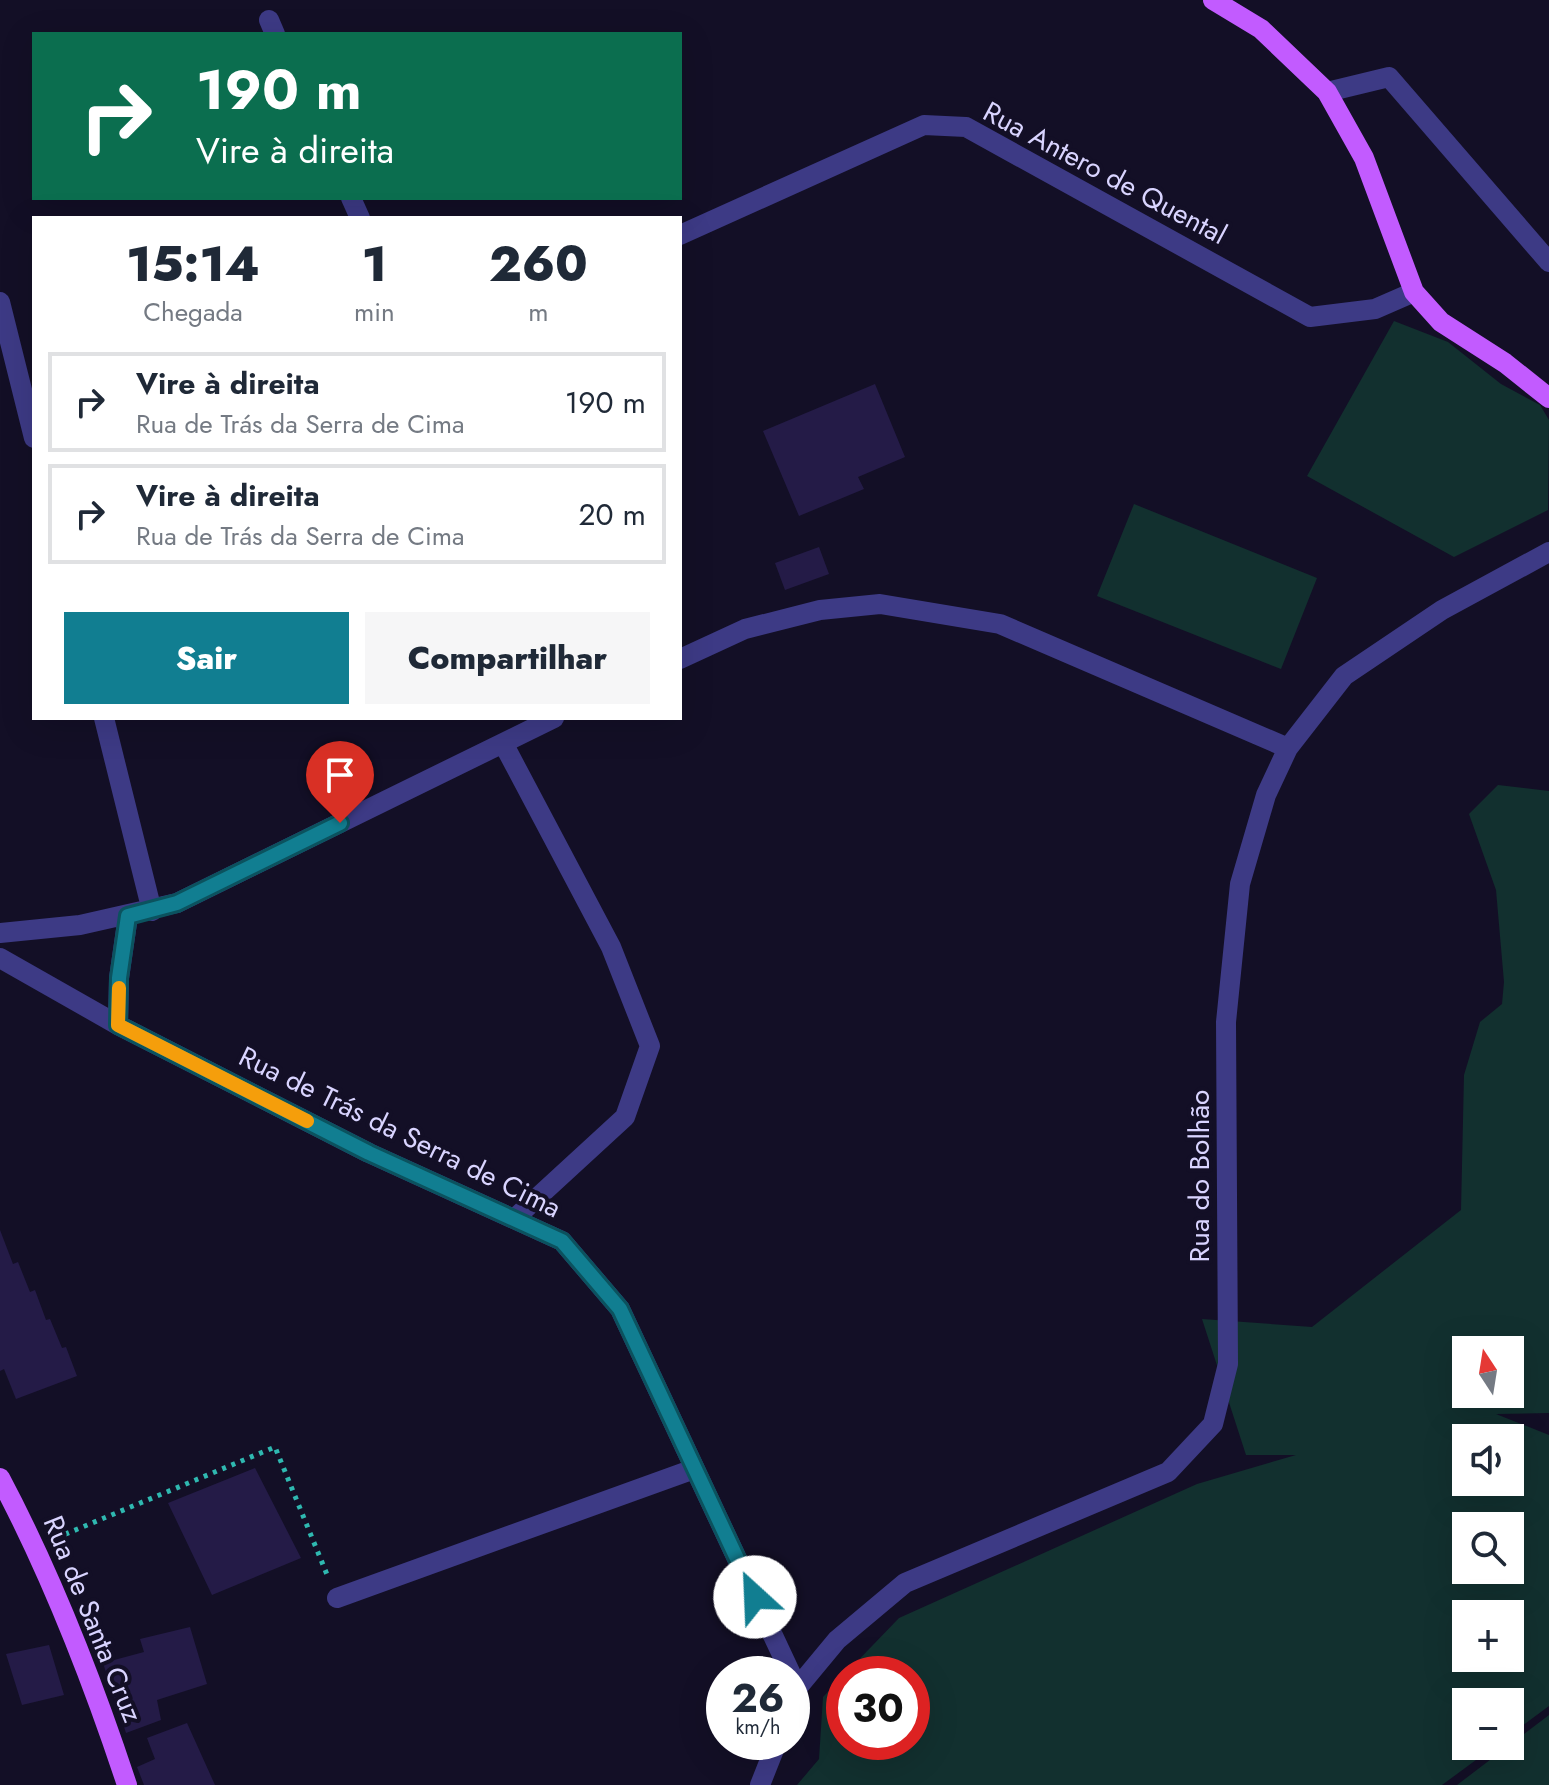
<!DOCTYPE html>
<html lang="pt">
<head>
<meta charset="utf-8">
<style>
	body { margin:0; font-family:Jost,sans-serif; background:#f6f6f7; color:#1f2937; height:100vh; display:flex; flex-direction:column; font-size:30px; white-space:nowrap }
	* { box-sizing:border-box; margin:0 }
	p { font-size:26px; color:#747a83 }
	.icon { flex:none; width:44px; height:44px; fill:none; stroke:currentColor; stroke-width:2; stroke-linecap:round; stroke-linejoin:round }
	.map { position:relative; flex:1; overflow:hidden }
	.drawer { position:absolute; left:32px; top:216px; width:650px; height:504px; display:flex; flex-direction:column; background:#fff; border-radius:0px; box-shadow:0 8px 32px #0002 }
	.drawer>* { flex:none }
	.banner { position:absolute; left:32px; top:32px; width:650px; height:168px; border-radius:0px; box-shadow:0 8px 32px #0002; background:#0b6e4f; color:#fff; overflow:hidden }
	.needle { width:52px; rotate:348deg }
	.fabs { position:absolute; left:1452px; top:1336px; display:grid; gap:16px }
	.fabs a { display:grid; place-items:center; width:72px; height:72px; border-radius:0px; background:#fff; box-shadow:0 8px 32px #0002; font-size:40px }
	.speed { position:absolute; left:706px; top:1656px; display:flex; gap:16px; font-size:40px; font-weight:700; text-align:center }
	.speed>* { display:grid; place-content:center; width:104px; height:104px; border-radius:50%; background:#fff; box-shadow:0 8px 32px #0002; line-height:1 }
	.speed small { font-size:20px; font-weight:400 }
	.speed .limit { border:12px solid #d22; background:#fff; color:#111 }
	.pin { position:absolute; display:grid; place-items:center; width:68px; height:68px; color:#fff; margin:-82px -34px; border-radius:50% 50% 50% 0; rotate:-45deg; box-shadow:0 0 8px #0007 }
	.pin .icon { rotate:45deg }
	.me { position:absolute; width:88px; margin:-44px; rotate:335deg; stroke-linejoin:round; filter:drop-shadow(0 0 6px #0008) }
	.turn { display:flex; align-items:center; gap:28px; height:168px; padding:0 32px; font-size:36px }
	.turn .icon { width:104px; height:104px; stroke-width:2.5 }
	.turn b { display:block; font-size:56px; line-height:68px }
	.eta { display:flex; justify-content:space-evenly; align-items:center; height:136px; text-align:center }
	.eta b { font-size:48px; font-weight:800; line-height:56px }
	.primary-button { display:flex; gap:16px; margin-top:auto; padding:16px 32px }
	.primary-button a { flex:1; height:92px; border-radius:0px; background:#117e91; color:#fff; font-size:32px; font-weight:800; line-height:92px; text-align:center }
	.primary-button a+a { background:#f6f6f7; color:#1f2937 }
	ul { padding:0; list-style:none }
	li { display:flex; align-items:center; gap:24px; height:100px; margin:0 16px 12px; padding:0 16px; border:4px solid #e0e1e3; border-radius:0px }
	li div { flex:1 }
	li b { display:block; font-size:30px }
	li em { font-style:normal }
	.map>svg:first-child { display:block }
</style>
</head>
<body>
<div class="map">
<svg width="1549" height="1785" viewBox="0 0 1549 1785">
	<rect width="100%" height="100%" fill="#130f26"/>
	<!-- green -->
	<path fill="#12302f" fill-rule="evenodd" d="M1394 321 1448 342 1501 384 1540 405 1549 420 1548 510 1454 557 1307 476Z
		M1134 504 1317 578 1281 669 1097 596Z
		M1498 785 1549 791V1413L1496 1414 1549 1435V1706L1510 1735V1702H1466V1746H1495L1442 1785H797L819 1759 823 1697 844 1675V1742H912V1674H845L899 1618 1197 1484 1296 1455H1246L1202 1319 1312 1327 1461 1210 1464 1075 1480 1022 1502 1004 1504 982 1496 890 1469 814ZM1466 1350H1510V1394H1466ZM1466 1438H1510V1482H1466ZM1466 1526H1510V1570H1466ZM1466 1614H1510V1658H1466Z
		M1549 1715V1785H1457Z"/>
	<!-- building -->
	<path fill="#241b47" d="M875 384 905 457 858 477 864 489 799 516 763 431Z
		M819 547 829 574 785 590 775 563Z
		M0 1230 13 1264 18 1262 30 1292 35 1290 46 1320 50 1319 62 1348 66 1347 77 1376 16 1399 4 1369 0 1371Z
		M255 1468 301 1558 212 1595 168 1503Z
		M190 1627 207 1684 157 1700 161 1720 126 1733 103 1663 144 1652 140 1639Z
		M49 1645 64 1695 22 1705 6 1654Z
		M187 1723 215 1785H144L137 1767 155 1759 147 1738Z"/>
	<g fill="none" stroke-linecap="round" stroke-linejoin="round">
		<!-- path -->
		<path stroke="#2fb8b0" stroke-width="5" stroke-dasharray="4 6" stroke-linecap="butt" d="M56 1538 275 1447 328 1577"/>
		<!-- minor -->
		<path stroke="#3d3a85" stroke-width="20" d="M269 20 275 34
			M1327 92 1389 77 1549 262
			M351 198 360 218
			M680 235 924 125 966 127 1310 317 1375 309 1414 292
			M0 302 34 438
			M680 659 745 629 820 610 880 604 1000 624 1288 748
			M104 718 152 911
			M503 743 611 947 650 1046 625 1117 514 1219
			M0 933 80 925 177 903 554 718
			M0 958 118 1025 369 1153 562 1241 620 1309 791 1674
			M118 1025 119 978 128 916
			M337 1598 694 1469
			M792 1702 798 1687 837 1640 905 1583 1168 1472 1213 1424 1228 1364 1226 1022 1240 884 1266 795 1288 748 1344 676 1442 610 1549 552
			M760 1785 777 1742"/>
		<!-- major -->
		<path stroke="#c25bff" stroke-width="20" d="M1213 0 1261 29 1327 92 1364 158 1414 292 1441 322 1505 363 1549 398
			M0 1478C52 1576 92 1679 127 1785"/>
	</g>
	<g fill="none" stroke-linecap="round" stroke-linejoin="round">
		<defs>
			<path id="route" d="M340 823 177 903 128 916 119 978 118 1025 369 1153 562 1241 620 1309 755 1597"/>
		</defs>
		<!-- route casing -->
		<use href="#route" stroke="#0b525e" stroke-width="20"/>
		<!-- route -->
		<use href="#route" stroke="#117e91" stroke-width="14"/>
		<!-- slow -->
		<path stroke="#f59e0b" stroke-width="14" d="M119 988 118 1025 307 1121"/>
	</g>
	<g text-anchor="middle" dominant-baseline="central" stroke-width="8" stroke-linejoin="round" paint-order="stroke">
		<!-- street labels -->
		<g font-size="28" fill="#d9d4ff" stroke="#130f26">
			<text transform="translate(1105 173) rotate(28)">Rua Antero de Quental</text>
			<text transform="translate(400 1132) rotate(26)">Rua de Trás da Serra de Cima</text>
			<text transform="translate(1199 1176) rotate(-90)">Rua do Bolhão</text>
			<text transform="translate(93 1619) rotate(68)">Rua de Santa Cruz</text>
		</g>
	</g>
</svg>
<div class="fabs">
<a><svg class="needle" viewBox="-14 -14 28 28"><path d="M0-13l5 13h-10z" fill="#e53935"/><path d="M0 13l5-13h-10z" fill="#747a83"/></svg></a>
<a><svg class="icon" aria-label="sound" viewBox="0 0 24 24"><path d="M4 9h4l5-4v14l-5-4H4zM17 9q2 3 0 6"/></svg></a>
<a><svg class="icon" aria-label="search" viewBox="0 0 24 24"><circle cx="10" cy="10" r="6"/><path d="M15 15l6 6"/></svg></a>
<a>+</a>
<a>−</a>
</div>
<div class="speed"><div>26<small>km/h</small></div><div class="limit">30</div></div>
<div class="pin" style="left:340px;top:823px;background:#d93025"><svg class="icon" aria-label="arrive" viewBox="0 0 24 24"><path d="M6 21V4h12l-3 4 3 4H6"/></svg></div>
<svg class="me" style="left:755px;top:1597px" viewBox="-20 -20 40 40"><circle r="19" fill="#fff"/><path d="M0-13L10 11 0 6-10 11z" fill="#117e91"/></svg>
<div class="banner">
<div class="turn"><svg class="icon" aria-label="right" viewBox="0 0 24 24"><path d="M7 20v-9h11M14 6l5 5-5 5"/></svg><div><b>190 m</b>Vire à direita</div></div>
</div>
<section class="drawer">
<div class="eta">
<div><b>15:14</b><p>Chegada</p></div>
<div><b>1</b><p>min</p></div>
<div><b>260</b><p>m</p></div>
</div>
<ul>
<li><svg class="icon" aria-label="right" viewBox="0 0 24 24"><path d="M7 20v-9h11M14 6l5 5-5 5"/></svg><div><b>Vire à direita</b><p>Rua de Trás da Serra de Cima</p></div><em>190 m</em></li>
<li><svg class="icon" aria-label="right" viewBox="0 0 24 24"><path d="M7 20v-9h11M14 6l5 5-5 5"/></svg><div><b>Vire à direita</b><p>Rua de Trás da Serra de Cima</p></div><em>20 m</em></li>
</ul>
<div class="primary-button"><a>Sair</a><a>Compartilhar</a></div>
</section>
</div>
</body>
</html>
